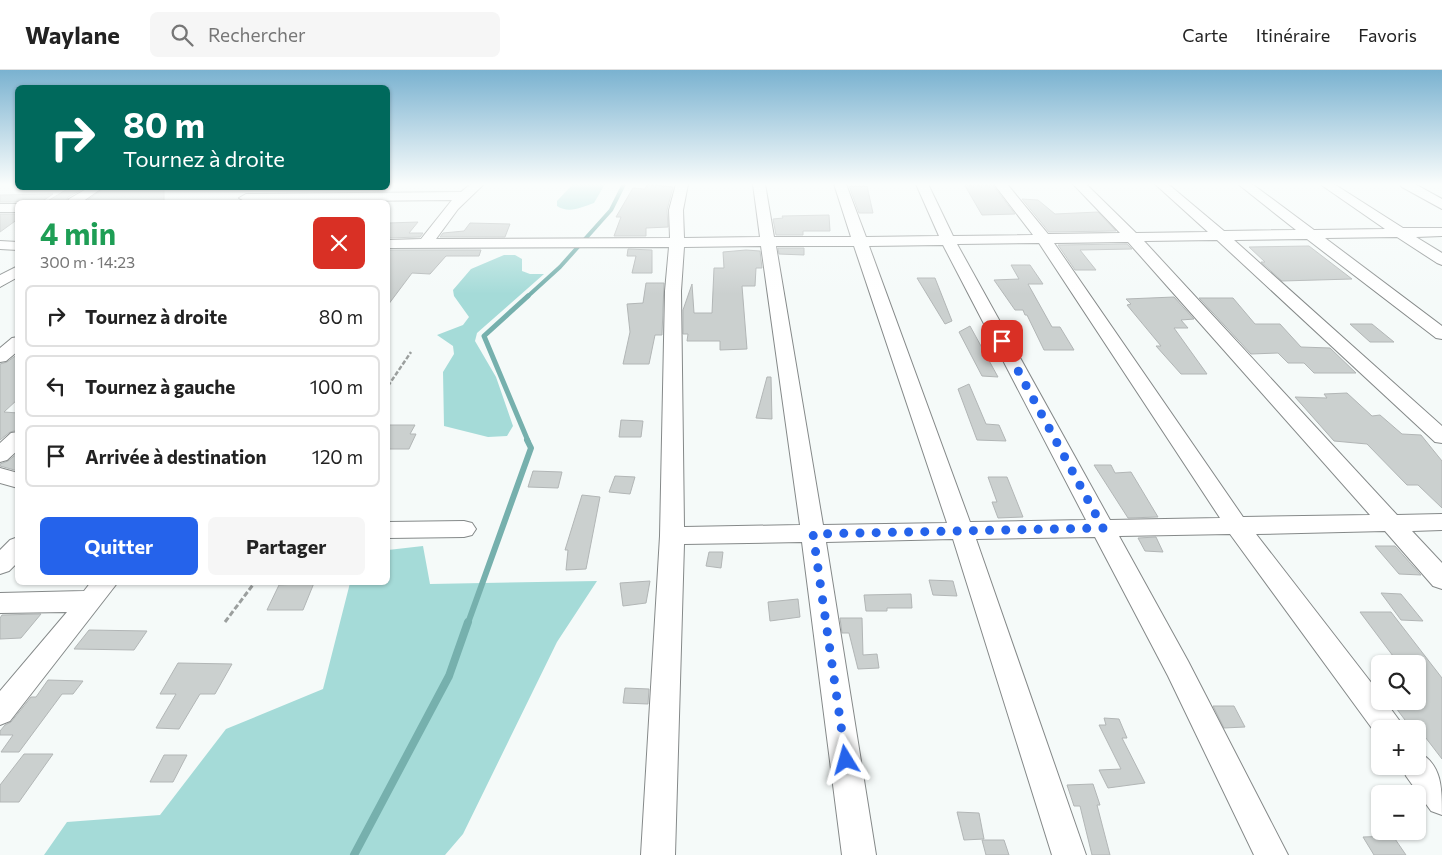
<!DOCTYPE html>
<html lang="fr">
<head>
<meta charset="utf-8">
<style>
	body { margin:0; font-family:Commissioner,sans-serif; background:#f6f6f6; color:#222; height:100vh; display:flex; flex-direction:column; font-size:19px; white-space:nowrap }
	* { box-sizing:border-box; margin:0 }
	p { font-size:16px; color:#767676 }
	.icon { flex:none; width:28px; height:28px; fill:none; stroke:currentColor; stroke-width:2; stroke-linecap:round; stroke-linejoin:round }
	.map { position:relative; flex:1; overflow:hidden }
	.drawer { position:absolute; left:15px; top:130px; width:375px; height:385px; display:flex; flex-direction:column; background:#fff; border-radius:8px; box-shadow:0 1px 4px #0004 }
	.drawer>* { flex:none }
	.guide { position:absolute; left:15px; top:15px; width:375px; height:105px; border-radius:8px; box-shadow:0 1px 4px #0004; background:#00695c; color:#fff; overflow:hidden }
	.tools { position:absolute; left:1371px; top:585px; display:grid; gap:10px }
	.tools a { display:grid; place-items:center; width:55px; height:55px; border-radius:8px; background:#fff; box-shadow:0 1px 4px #0004; font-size:25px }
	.pin { position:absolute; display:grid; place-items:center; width:42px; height:42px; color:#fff; margin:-21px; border-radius:10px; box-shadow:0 2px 8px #0006 }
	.me { position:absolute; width:55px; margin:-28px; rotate:352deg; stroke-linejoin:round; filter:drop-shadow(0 0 4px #0008) }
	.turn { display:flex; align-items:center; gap:18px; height:105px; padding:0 25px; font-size:22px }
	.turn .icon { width:65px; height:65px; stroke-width:2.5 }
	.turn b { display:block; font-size:35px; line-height:42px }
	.round { display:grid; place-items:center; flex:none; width:52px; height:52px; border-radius:8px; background:#f6f6f6 }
	.head { display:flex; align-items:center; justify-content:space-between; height:85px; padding:0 25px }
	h1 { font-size:30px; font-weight:700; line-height:38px; color:#1e9e55 }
	.cta { display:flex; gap:10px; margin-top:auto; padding:10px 25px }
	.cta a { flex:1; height:58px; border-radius:8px; background:#2563eb; color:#fff; font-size:20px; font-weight:700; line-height:58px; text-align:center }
	.cta a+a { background:#f6f6f6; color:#222 }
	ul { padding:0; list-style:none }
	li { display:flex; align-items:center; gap:15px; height:62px; margin:0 10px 8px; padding:0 15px; border:2px solid #e0e0e0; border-radius:8px }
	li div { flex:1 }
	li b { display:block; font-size:19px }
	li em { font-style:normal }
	header { display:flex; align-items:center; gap:30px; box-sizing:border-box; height:70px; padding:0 25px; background:#fff; border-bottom:1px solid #e0e0e0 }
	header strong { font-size:24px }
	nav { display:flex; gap:28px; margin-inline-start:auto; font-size:18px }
	.search { width:350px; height:45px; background:#f6f6f6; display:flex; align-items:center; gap:12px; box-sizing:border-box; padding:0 18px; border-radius:8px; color:#767676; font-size:19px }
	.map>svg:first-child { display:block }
</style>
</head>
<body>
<header>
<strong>Waylane</strong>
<div class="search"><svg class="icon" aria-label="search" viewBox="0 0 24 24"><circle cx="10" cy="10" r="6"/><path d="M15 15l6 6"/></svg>Rechercher</div>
<nav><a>Carte</a><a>Itinéraire</a><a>Favoris</a></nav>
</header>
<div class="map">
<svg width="1442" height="785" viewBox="0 0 1442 785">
	<rect width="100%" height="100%" fill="#f5faf9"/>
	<!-- green -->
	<path fill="#a5dbd8" d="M573 114H605L594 133C582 137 569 144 557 136V131Z
		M504 185H515L522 189V201L530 204H544L477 263 475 271 496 307 513 356 507 366 488 367 444 356 443 302 454 284 453 276 437 265 463 255 469 247 454 226 453 220 471 199Z
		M423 476 430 514 597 511 557 572 463 764 445 785H44L67 752 160 745 226 659 323 619 350 513 388 512V480Z"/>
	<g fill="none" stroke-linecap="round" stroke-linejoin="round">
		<!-- stream-far3 -->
		<path stroke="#76b0ad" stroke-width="4" d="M527 227 560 197 611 140 624 114"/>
		<!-- stream-far2 -->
		<path stroke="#76b0ad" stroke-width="5" d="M528 371 484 266 528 226"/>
		<!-- stream-far1 -->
		<path stroke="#76b0ad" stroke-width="6" d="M468 553 531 378 527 370"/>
		<!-- stream -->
		<path stroke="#76b0ad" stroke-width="8" d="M354 785 449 606 468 552"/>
	</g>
	<!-- building -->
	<path fill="#cbd0cf" stroke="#b2b6b6" d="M647 114 673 117 667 140 668 157 646 158V166H614L621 147H616L633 118 645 119Z
		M964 114H992L1015 144 982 145Z
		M849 116H867L873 143H859Z
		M69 118H85L68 127 66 132H46Z
		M104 118H164V131L85 132Z
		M53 124 41 132H0V125Z
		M1022 129 1038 130 1055 144 1098 142 1116 161 1049 162Z
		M0 144H18V149L0 162Z
		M829 145 830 161H803V165H776L773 149 783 148 782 146Z
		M418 152 409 163H423L420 167 388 168V153Z
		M470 153 510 154 505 167H440L443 163 464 161Z
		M1127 174 1132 179 1080 180 1096 200H1075L1058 175Z
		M1309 176 1352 209 1282 211 1261 192H1265L1249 177Z
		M778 178H804V185L779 184Z
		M628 179 652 180V203H632L636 186H627Z
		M388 180H481L479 186H446L430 204 412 203 388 235Z
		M746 180 760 181 762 198H756L755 216H742L747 279 720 280V271H687L688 264H683V240L692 214 694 243H712L714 198H724L723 182Z
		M1011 195H1030L1043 214H1028L1052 257H1060L1074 280H1044L1027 245H1025L1023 240H1015L994 210 1019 209Z
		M917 208H935L952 251 945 254Z
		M646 213H664L662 265H655L649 294H623L630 262 627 234 643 233Z
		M1174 227 1194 249 1181 250 1188 258H1174L1207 304H1181L1156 276H1161L1127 235 1131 234 1126 229Z
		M1199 228H1233L1255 254H1280L1301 277 1330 278 1356 303H1314L1304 293H1288L1278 283 1251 284Z
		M1350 254H1372L1394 272H1370Z
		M970 256 998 307 982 306 959 262Z
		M18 284V329L4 342 18 343V360L10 362 0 370V294L7 292Z
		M767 307H771L772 349 756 348Z
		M969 314 986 354 999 355 1006 371 977 370 958 319Z
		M1347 323 1372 346 1380 345 1402 364 1421 365 1442 391V438L1418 415H1407L1367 374 1334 371 1295 327 1327 328 1324 324Z
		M621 350 643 351 641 367H619Z
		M388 355H415L410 364H416L409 379H388Z
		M18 383V401L0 396V394L8 391Z
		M1094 395H1111L1115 403 1131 402 1158 447 1128 448Z
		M533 401 562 402 558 418 528 417Z
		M615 406 635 407 630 424 609 422Z
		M988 407H1007L1023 447 998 448 992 432H997Z
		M582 425 600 427 586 499 566 500 568 480H565Z
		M1156 467 1163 482 1145 481 1138 468Z
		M1375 476H1395L1421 505 1399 504Z
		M709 482H723L721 498 706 496Z
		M929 510 953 511 957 526 933 525Z
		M650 511 646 533 623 536 620 513Z
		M314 513 303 540H267L279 515Z
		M1381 523 1401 524 1423 551 1401 550Z
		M911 524 912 538H887V541H866L864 525Z
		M798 529 800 547 770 551 768 532Z
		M1360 542H1391L1442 608V689L1419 659 1411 658 1393 634H1418V594H1399Z
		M41 544 21 568 0 569V548L2 545Z
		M840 548H862L863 585 877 584 879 598 858 599 849 563H842Z
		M89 560 147 561 134 580 74 579Z
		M178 593 232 594 215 624H200L179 659 156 658 176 624H160Z
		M48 610 83 611 73 624H62L19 682H1L13 665H0V661L5 655 11 652 31 627H36Z
		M625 618 649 619 648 634 623 633Z
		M1213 636H1234L1245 657 1224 658Z
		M1104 648 1119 649 1127 668H1122L1145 713 1108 718 1099 700 1121 699 1099 655H1106Z
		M24 684H53L19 732H0V715Z
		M164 685H187L173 712H150Z
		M1093 714 1100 735H1097L1110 785H1092L1080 736H1074L1067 715Z
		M957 742 979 743 984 769 964 770Z
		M1393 766 1406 785H1374L1363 767Z
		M982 770H1004L1009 785H986Z"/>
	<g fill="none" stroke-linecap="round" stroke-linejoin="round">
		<defs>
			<path id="minor" d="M471 114H484L458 139 436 169 670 168 669 140 676 114H688L683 140 684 168 760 167 753 114H765L774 167H851L834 114H846L866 167 939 166 916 114H928L953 166 1033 165 994 114H1007L1048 164 1120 163 1073 114H1086L1136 163 1208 162 1155 114H1168L1224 161 1296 160 1238 114H1252L1314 160 1385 159 1320 114H1334L1403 158H1442V166L1416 167 1442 183V195L1437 193 1397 167 1325 168 1442 256V269L1436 268 1307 169 1234 170 1442 356V373L1435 372 1217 170 1144 171 1397 445 1442 444V460L1412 461 1442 493V519L1433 516 1385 461 1256 464 1380 624V631H1385L1399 650 1404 659H1380L1379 668 1230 464 1119 466 1188 591 1288 785H1254L1168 606 1095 467 976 469 1086 785H1052L953 469 826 472 876 785H842L802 472 684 474 675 785H641L660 466 665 221 669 177 388 178V170L421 169 452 130 246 132 239 128 246 124 461 122ZM1128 172 1370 445 1243 447 1054 173ZM1039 173 1220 448 1110 450 957 174ZM943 175 1086 450 970 452 869 176ZM761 176 800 455 684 457 681 221 684 177ZM776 176H854L947 453 823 455Z
				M1400 114H1415L1442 129V139L1402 117Z
				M88 118H102L82 132H68L69 129Z
				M0 134H18V142H0Z
				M0 171 18 172V180L0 179Z
				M18 196V207L0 217V205Z
				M18 267V281L6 291 0 292V278L12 268Z
				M18 362V380L7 390 0 392V373L11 363Z
				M0 398 18 403V418L0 413Z
				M464 451 472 453 476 459 472 465 464 467 388 468V452Z
				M18 467V492L9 501 0 504V480L10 470Z
				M91 512H118L10 651 0 655V621L67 542 0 543V523L84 521Z
				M1418 682C1442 694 1442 718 1442 745L1431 741 1406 706 1402 696H1418Z"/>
		</defs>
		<!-- minor casing -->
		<use href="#minor" stroke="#858989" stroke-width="2"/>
		<!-- path-far1 -->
		<path stroke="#9b9f9e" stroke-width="2.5" stroke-dasharray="4.5 2" stroke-linecap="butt" d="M388 316 411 282"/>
		<!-- path -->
		<path stroke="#9b9f9e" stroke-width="3" stroke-dasharray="5.5 2.5" stroke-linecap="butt" d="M225 552 255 512"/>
		<!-- minor -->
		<use href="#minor" fill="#fff" fill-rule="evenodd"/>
	</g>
	<!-- sky -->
	<linearGradient id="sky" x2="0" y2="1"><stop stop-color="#7ab2d0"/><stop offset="0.51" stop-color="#fafdfc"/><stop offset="1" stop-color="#fafdfc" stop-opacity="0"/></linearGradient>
	<rect width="1442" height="224" fill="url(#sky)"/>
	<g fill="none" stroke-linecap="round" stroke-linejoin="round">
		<!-- route -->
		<path stroke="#2563eb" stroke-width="9" stroke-dasharray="0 16.2" d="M846 690 813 464 1103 458 1002 271"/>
	</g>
</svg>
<div class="tools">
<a><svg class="icon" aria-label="search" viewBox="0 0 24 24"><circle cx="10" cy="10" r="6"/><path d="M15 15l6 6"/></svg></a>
<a>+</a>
<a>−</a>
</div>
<div class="pin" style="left:1002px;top:271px;background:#d93025"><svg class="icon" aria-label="arrive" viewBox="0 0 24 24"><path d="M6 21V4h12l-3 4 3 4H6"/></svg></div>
<svg class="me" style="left:846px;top:690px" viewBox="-20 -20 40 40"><path d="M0-17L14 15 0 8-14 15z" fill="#2563eb" stroke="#fff" stroke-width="4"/></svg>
<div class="guide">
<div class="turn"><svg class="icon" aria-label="right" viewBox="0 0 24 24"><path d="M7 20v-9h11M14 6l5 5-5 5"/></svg><div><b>80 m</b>Tournez à droite</div></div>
</div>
<section class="drawer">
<div class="head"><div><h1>4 min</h1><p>300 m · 14:23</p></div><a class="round" style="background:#d93025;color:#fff"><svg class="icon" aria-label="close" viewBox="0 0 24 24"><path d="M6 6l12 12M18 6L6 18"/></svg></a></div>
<ul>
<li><svg class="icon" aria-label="right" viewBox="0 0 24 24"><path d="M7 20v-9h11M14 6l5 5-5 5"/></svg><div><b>Tournez à droite</b></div><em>80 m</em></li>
<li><svg class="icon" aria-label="left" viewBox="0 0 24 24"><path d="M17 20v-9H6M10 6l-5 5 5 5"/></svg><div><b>Tournez à gauche</b></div><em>100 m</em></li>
<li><svg class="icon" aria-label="arrive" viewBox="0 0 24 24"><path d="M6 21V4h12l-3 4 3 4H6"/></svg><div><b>Arrivée à destination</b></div><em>120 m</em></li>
</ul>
<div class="cta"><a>Quitter</a><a>Partager</a></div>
</section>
</div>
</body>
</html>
